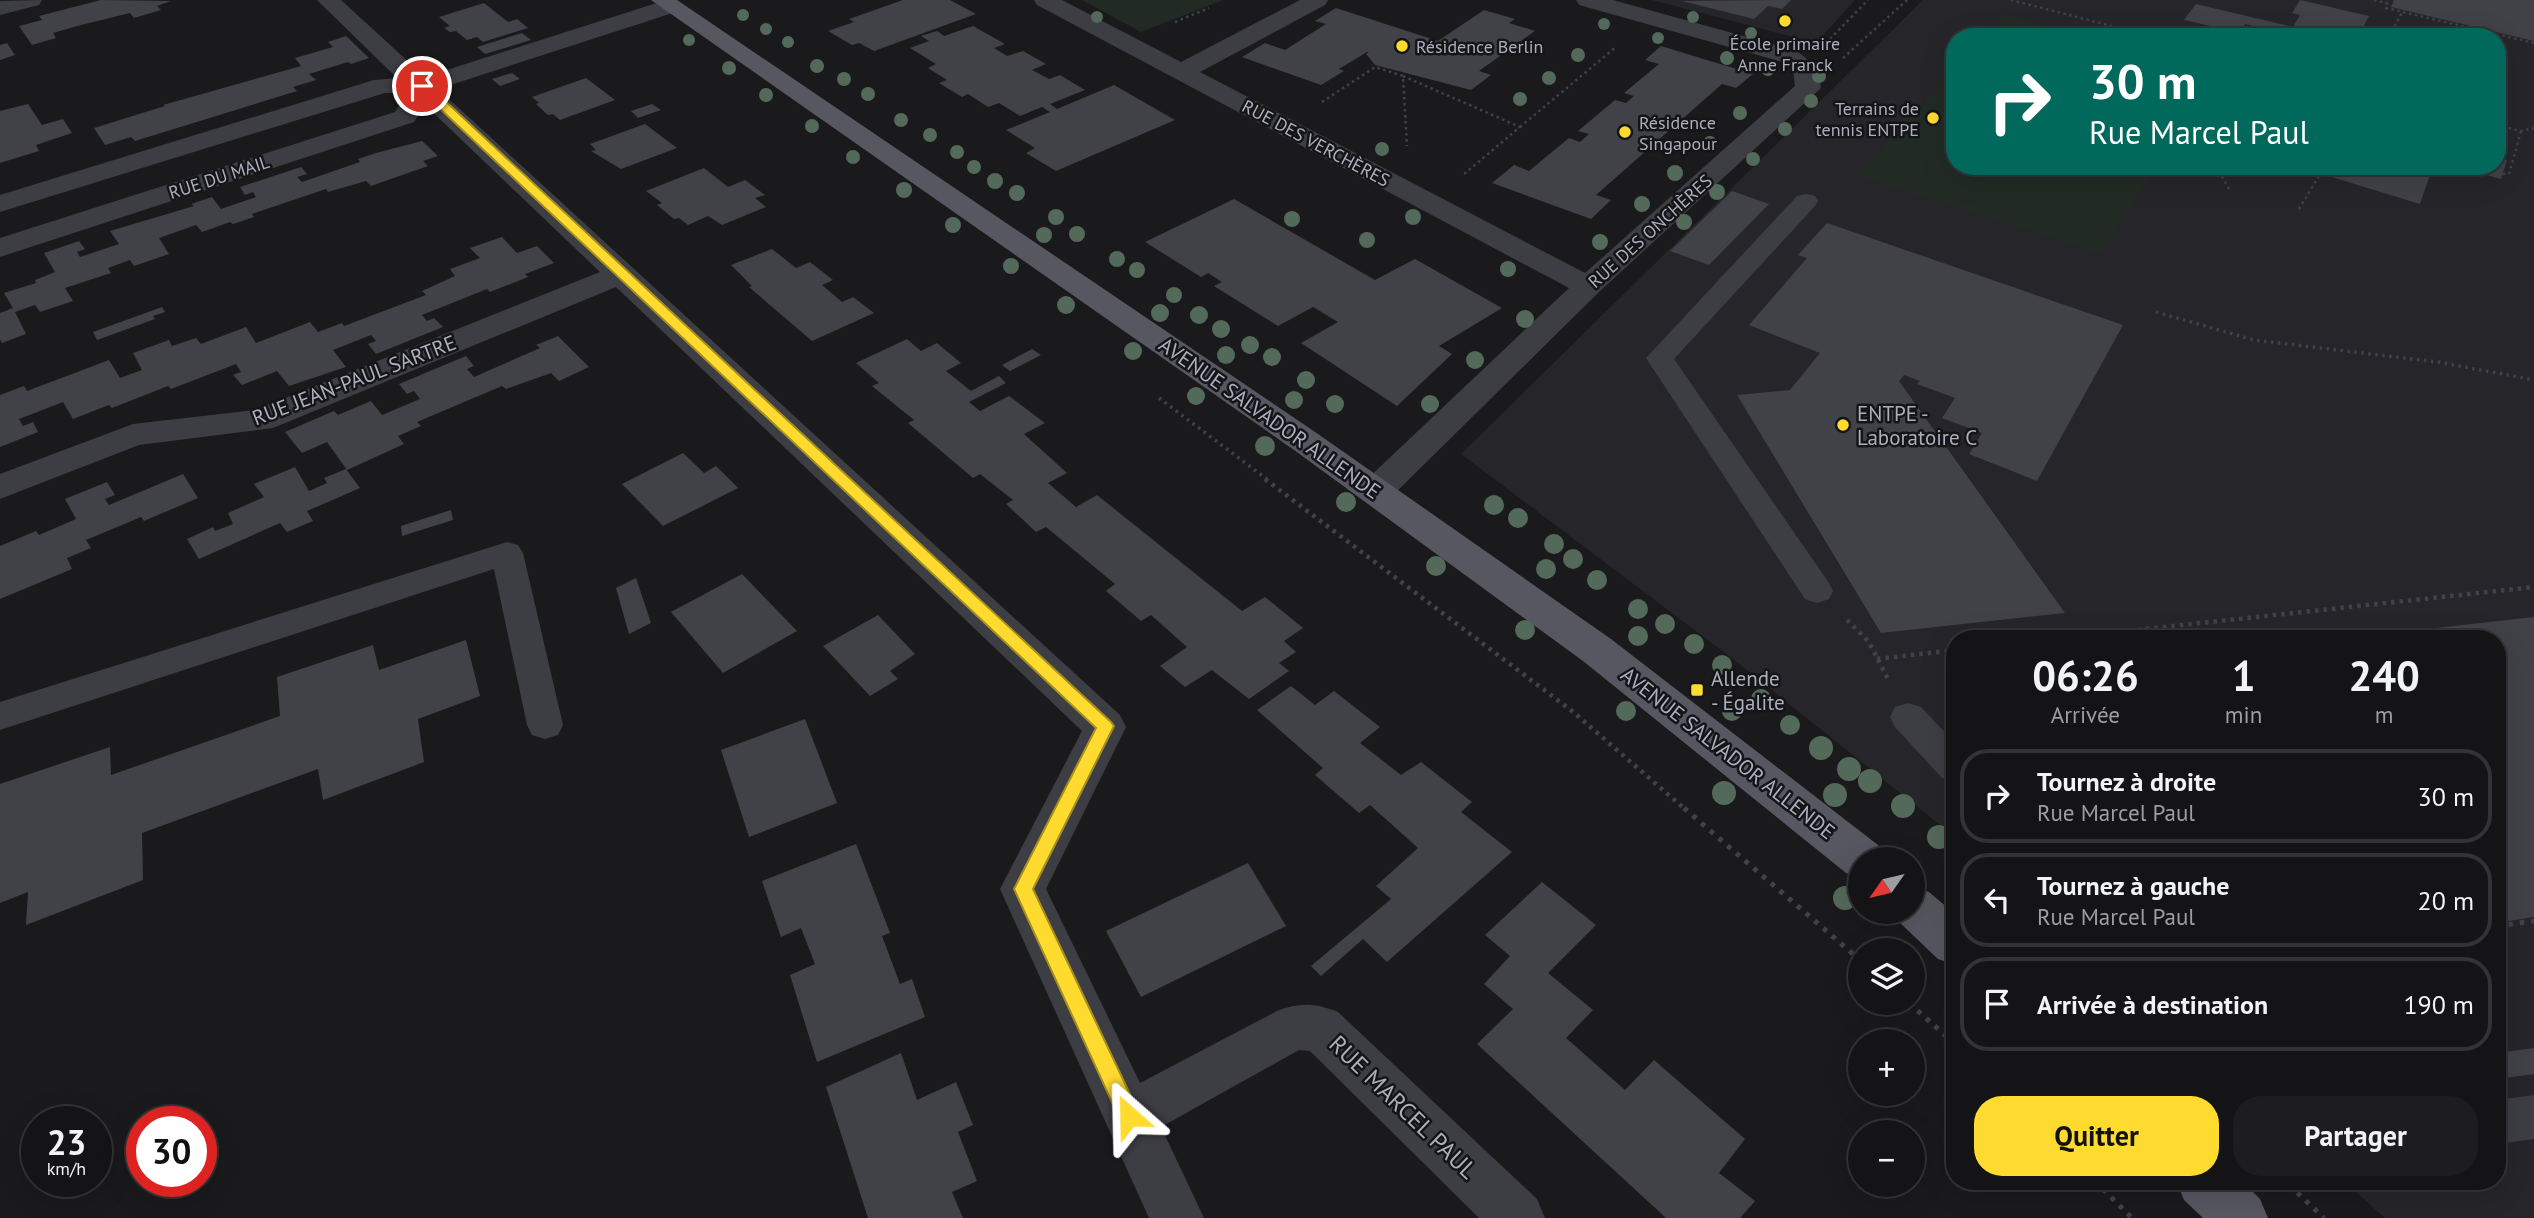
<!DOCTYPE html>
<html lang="fr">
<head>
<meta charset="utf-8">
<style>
	body { margin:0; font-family:"PT Sans",sans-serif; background:#1d1d1f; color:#f1f3f6; height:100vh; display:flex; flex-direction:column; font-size:26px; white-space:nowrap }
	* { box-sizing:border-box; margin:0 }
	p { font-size:23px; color:#9d9ea1 }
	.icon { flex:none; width:38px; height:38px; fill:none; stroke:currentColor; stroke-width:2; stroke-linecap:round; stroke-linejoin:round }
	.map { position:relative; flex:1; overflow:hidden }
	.panel { position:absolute; left:1946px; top:630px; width:560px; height:560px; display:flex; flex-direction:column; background:#141416; border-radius:28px; box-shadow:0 7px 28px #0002,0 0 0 2px #333335 }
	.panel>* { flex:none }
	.banner { position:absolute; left:1946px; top:28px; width:560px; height:147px; border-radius:28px; box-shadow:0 7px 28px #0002,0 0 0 2px #333335; background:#00695c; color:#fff; overflow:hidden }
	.needle { width:46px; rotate:236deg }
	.buttons { position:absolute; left:1848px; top:847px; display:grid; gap:14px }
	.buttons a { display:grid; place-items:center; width:77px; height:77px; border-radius:50%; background:#141416; box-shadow:0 7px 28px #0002,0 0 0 2px #333335; font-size:35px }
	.speed { position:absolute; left:21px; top:1106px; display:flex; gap:14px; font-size:35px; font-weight:700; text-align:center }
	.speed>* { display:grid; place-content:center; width:91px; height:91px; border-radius:50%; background:#141416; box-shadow:0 7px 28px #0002,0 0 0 2px #333335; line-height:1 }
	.speed small { font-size:18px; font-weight:400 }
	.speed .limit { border:10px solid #d22; background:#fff; color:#111 }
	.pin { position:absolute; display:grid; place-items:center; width:60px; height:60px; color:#fff; margin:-30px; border:4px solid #fff; border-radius:50%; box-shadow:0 2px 7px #0007 }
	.me { position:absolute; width:77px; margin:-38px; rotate:335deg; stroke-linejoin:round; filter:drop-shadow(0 0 5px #0008) }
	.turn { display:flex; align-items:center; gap:24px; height:147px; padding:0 28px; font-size:32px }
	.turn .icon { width:91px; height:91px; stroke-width:2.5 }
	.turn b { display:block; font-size:49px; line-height:60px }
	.eta { display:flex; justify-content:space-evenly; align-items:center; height:119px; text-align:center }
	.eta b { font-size:42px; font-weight:600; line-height:49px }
	.action { display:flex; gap:14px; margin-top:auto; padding:14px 28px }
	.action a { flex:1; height:80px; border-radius:28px; background:#ffda2f; color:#111; font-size:28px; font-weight:600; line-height:80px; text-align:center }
	.action a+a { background:#1d1d1f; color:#f1f3f6 }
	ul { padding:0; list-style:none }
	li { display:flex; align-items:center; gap:21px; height:94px; margin:0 14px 10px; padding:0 14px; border:4px solid #333335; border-radius:28px }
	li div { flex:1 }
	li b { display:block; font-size:26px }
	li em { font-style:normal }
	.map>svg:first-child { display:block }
</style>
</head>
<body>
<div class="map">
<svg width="2534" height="1218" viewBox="0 0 2534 1218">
	<rect width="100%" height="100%" fill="#1a1a1d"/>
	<!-- built -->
	<path fill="#26262a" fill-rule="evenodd" d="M1652 0H1855L1816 43Z
		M1923 0H2534V1218H2385L2344 1181H2497V639H1955V837L1737 662 1461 454ZM1955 37H2497V166H1955Z"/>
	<!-- green -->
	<path fill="#212b24" d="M1082 0H1223L1141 32Z
		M2005 15 2089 37H1985Z
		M1955 70V166H2157L2100 254 1858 176Z"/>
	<!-- building -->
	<path fill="#414247" d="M101 0 171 1 157 6 161 10 134 18 130 13 77 26 53 33 56 38 32 45 19 26 42 20 39 16Z
		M903 0H950L976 14 874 51 859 43 852 45 828 31 854 22 849 19Z
		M1791 0 1782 9 1768 6 1754 19 1682 1Z
		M2300 0 2369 16 2358 37H2338L2321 33 2319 37H2270L2273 31 2245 24 2241 34 2249 37H2213L2219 28 2184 20 2196 4 2293 27 2300 15 2292 13Z
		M2394 0H2534V41L2391 7Z
		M484 3 508 22 517 19 528 28 483 42 477 37 467 40 456 31 450 32 444 28 450 26 439 17Z
		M1336 8 1438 41 1484 10 1515 19 1509 23 1535 31 1479 71 1491 75 1471 90 1375 65 1366 54 1369 52H1367L1339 69 1344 71 1321 85 1242 57 1265 43 1285 50 1326 24 1315 21Z
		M973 26 1005 44 994 48 1007 56 1023 51 1046 64 1032 70 1049 79 1060 75 1085 90 1050 104 1057 109 1114 85 1175 120 1056 171 1026 153 1035 148 1006 130 1050 112 1042 107 1020 116 999 103 988 107 968 94 962 97 939 83 947 80 928 68 936 64 910 48 929 41 921 36 937 31 944 36Z
		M522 33 531 40 485 54 477 47Z
		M346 36 369 58 351 64 348 62 309 74 316 80 293 87 297 91 135 141 131 137 105 145 94 128 165 106 163 105 301 66 295 58 333 47 328 42Z
		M7 43 15 55 0 60V45Z
		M1661 46 1753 74 1736 88 1722 84 1596 195 1611 200 1591 219 1492 183 1514 165 1529 171 1569 138 1580 142 1589 134 1578 131 1615 100 1626 103 1634 96 1624 93 1659 64 1645 60Z
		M512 73 520 79 500 86 492 79Z
		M586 78 615 100 560 120 553 114 548 115 536 104 539 103 532 97Z
		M28 104 42 125 63 119 72 133 36 145 39 151 0 163V111Z
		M652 104 661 110 638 118 631 111Z
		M645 124 677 148 621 169 591 151 596 150 590 144Z
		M422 141 438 156 423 161 428 166 371 186 366 181 328 192 326 189 252 214 254 217 233 224 230 222 202 232 196 225 159 238 169 254 134 266 130 260 108 268 111 273 65 288 73 301 40 312 35 305 15 312 26 334 2 343 0 339V313L13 308 4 293 36 283 35 280 55 272 44 253 79 241 85 249 77 252 80 257 119 244 110 231 194 206 191 204 212 197 221 209 256 197 253 192 245 195 240 187 301 167 307 174 297 177 302 182 360 162 358 159 376 153Z
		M2497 157 2507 160 2501 179 2458 167 2497 166Z
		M2296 166H2433L2420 204Z
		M704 168 728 187 745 180 765 195 755 198 766 207 722 225 708 216 688 225 679 218 674 219 657 205 662 203 646 191Z
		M1732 191 1769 204 1709 265 1670 251Z
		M1234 199 1375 280 1415 259 1502 308 1439 346 1452 354 1397 406 1301 343 1338 322 1313 307 1278 326 1214 286 1222 282 1208 273 1201 277 1145 242Z
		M1827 223 2123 325 2037 481 1969 454 1982 433 1942 418 1955 398 1917 384 1920 381 1904 375 1899 381 2065 613 1881 633 1737 395 1790 390 1820 353 1749 325 1807 258 1798 255Z
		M502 237 517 253 537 246 554 263 525 274 528 277 490 292 487 289 422 315 427 321 434 318 443 327 376 354 368 344 376 341 371 335 333 350 346 367 289 386 277 371 242 385 233 375 241 372 236 364 171 389 168 386 112 408 109 405 73 419 63 402 19 419 23 426 33 422 38 432 0 447V395L24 386 27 391 109 360 120 378 142 370 133 353 169 340 172 346 196 338 201 344 246 327 256 343 310 322 318 332 342 323 344 326 426 295 422 291 455 276 450 269 480 258 470 248Z
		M772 249 796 268 810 262 833 280 822 285 842 302 853 297 874 313 812 341 749 287 752 286 731 265Z
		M162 307 165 312 153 316 155 319 97 340 93 332Z
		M558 336 589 367 559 381 551 373 506 389 502 386 417 422 421 426 398 436 404 444 347 470 327 442 302 453 285 432 334 411 338 415 371 401 382 415 420 399 414 391 407 394 399 384 466 356 474 366 467 369 474 377 540 348 536 345Z
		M907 339 921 351 937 343 961 363 946 371 971 391 999 376 1006 383 969 402 980 411 1009 396 1045 423 1024 434 1067 473 1048 483 1076 507 1097 495 1242 611 1265 597 1303 628 1284 641 1296 652 1279 663 1289 671 1249 699 1212 670 1185 687 1160 666 1187 647 1151 615 1141 621 1106 591 1115 584 1046 527 1036 532 1006 504 1013 500 980 474 973 478 908 423 914 420 872 386 879 383 856 363Z
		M1032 349 1041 355 1010 371 1002 365Z
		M683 453 704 473 716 466 738 488 663 526 622 484Z
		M295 467 309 491 327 483 324 478 346 469 360 488 307 511 313 521 287 532 280 523 199 559 187 539 213 527 215 531 233 524 228 513 264 497 254 484Z
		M183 474 198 498 144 521 141 517 86 540 91 548 67 558 72 569 0 599V546L36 531 39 535 76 519 65 499 107 482 115 495 105 499 109 505Z
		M451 510 453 520 402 536 401 526Z
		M742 574 797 631 723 673 671 612Z
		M636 578 651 623 629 634 616 588Z
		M878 615 915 654 890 671 898 679 870 696 823 646Z
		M2534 617V917L2497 923V639L2356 637Z
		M466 640 480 696 418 719 424 762 323 800 318 769 142 833 143 880 26 925 28 892 0 903V784L110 747 111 775 280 716 277 677 373 645 379 670Z
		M1291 686 1315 705 1334 691 1380 727 1360 743 1401 775 1421 762 1472 802 1461 812 1512 852 1387 962 1363 939 1321 976 1311 966 1391 899 1376 886 1418 848 1370 805 1359 813 1315 775 1323 768 1257 710Z
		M805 719 837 803 749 837 721 750Z
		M856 844 890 933 882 936 900 984 912 979 925 1017 817 1062 790 975 815 964 801 928 781 937 762 881Z
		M1248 863 1286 926 1141 997 1106 931Z
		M1542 882 1596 925 1548 973 1593 1010 1566 1038 1625 1090 1654 1060 1745 1139 1719 1173 1755 1201 1740 1218H1666L1477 1044 1513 1009 1484 984 1510 956 1485 935Z
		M2534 1048V1074L2497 1079V1053Z
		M901 1053 917 1100 956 1082 973 1125 958 1132 977 1181 952 1192 963 1218H868L826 1087Z"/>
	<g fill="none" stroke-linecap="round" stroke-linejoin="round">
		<!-- path-far3 -->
		<path stroke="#404249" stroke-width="2.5" stroke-dasharray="2.5 3.5" stroke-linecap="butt" d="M2011 0 2154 37
			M2374 0 2387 3 2386 8 2534 43
			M1175 22 1209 8
			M2389 37 2402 12
			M1830 39 1868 0
			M1843 58 1907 0
			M1403 76 1520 127 1463 175
			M1322 102 1375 67 1403 76 1407 146
			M2497 125 2521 131 2534 128
			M1520 127 1616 47
			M2216 166 2229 189
			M2503 174H2509L2521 131
			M2299 209 2320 174"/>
		<!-- path-far2 -->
		<path stroke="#404249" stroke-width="3.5" stroke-dasharray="2.5 4.5" stroke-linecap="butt" d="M2156 312 2254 340 2438 362 2534 380
			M1159 398 1268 480"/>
		<!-- path-far1 -->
		<path stroke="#404249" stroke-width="4.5" stroke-dasharray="3.5 5" stroke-linecap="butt" d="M1265 479 1572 711 1686 810
			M1847 620 1869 642 1888 679
			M2130 630 2137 639
			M2053 639 2534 587
			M1877 659 1955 650"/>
		<!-- path -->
		<path stroke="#404249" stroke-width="5" stroke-dasharray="4.5 7" stroke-linecap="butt" d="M1684 808 1860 960
			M2497 926 2534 921
			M1909 1003 1955 1044
			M2095 1181 2132 1218
			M2289 1185 2324 1218"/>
		<!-- service -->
		<path fill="#3d3d44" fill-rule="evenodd" d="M1806 194 1815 196 1818 201 1815 206 1674 359 1829 583 1833 591 1829 599 1817 603 1805 599 1646 358 1797 196Z
			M507 542 518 545 523 553 563 725 558 735 545 739 532 735 527 725 494 569 0 730V702Z
			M1908 703 1921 707 1955 743V782L1942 778 1895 727 1890 717 1895 707Z
			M2534 1095V1139L2497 1144V1100Z"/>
		<!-- minor -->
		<path fill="#3d3d44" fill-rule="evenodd" d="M42 0 39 5 0 15V1Z
			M317 0H341L425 77 663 1H679L682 6 679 11 438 89 1120 715 1126 727 1046 889 1140 1083 1277 1011C1299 1002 1316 1003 1338 1012L1537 1199 1545 1218H1479L1310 1051 1299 1050 1161 1127 1204 1218H1149L1000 889 1082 731 616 287 273 428 139 445 0 499V474L133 424 255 410 600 272 425 105 414 122 0 257V238L395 112 406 93H385L0 212V195L374 80 397 78Z
			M1034 0H1062L1181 62 1300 0H1328L1325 5 1200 72 1585 273 1795 86 1793 70 1779 61 1579 5 1576 0H1613L1797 51 1817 67 1821 88 1599 292 1389 499 1376 503 1363 499 1358 491 1363 483 1569 288 1037 5Z"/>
		<!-- primary -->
		<path fill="#565761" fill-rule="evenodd" d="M651 0H677L1318 434 1611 639 1878 845 1884 859H1860V878L1846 873 1583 661 1294 450Z
			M1913 886 1929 892 1955 914V965L1938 959 1897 920 1893 912H1913Z
			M2176 1181H2242L2260 1199 2268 1218H2203L2184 1200Z"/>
	</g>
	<!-- trees -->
	<g fill="#536959">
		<circle cx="743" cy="15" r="6"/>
		<circle cx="1097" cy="17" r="6"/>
		<circle cx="1693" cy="17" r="6"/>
		<circle cx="1604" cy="24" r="6"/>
		<circle cx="766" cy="29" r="6"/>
		<circle cx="1751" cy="33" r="6"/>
		<circle cx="1658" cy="38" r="6"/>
		<circle cx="689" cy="40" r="6"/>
		<circle cx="788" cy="42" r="6"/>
		<circle cx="1578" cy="55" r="7"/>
		<circle cx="1727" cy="58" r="7"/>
		<circle cx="817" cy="66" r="7"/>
		<circle cx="729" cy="68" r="7"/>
		<circle cx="1768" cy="69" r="7"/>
		<circle cx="1819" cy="76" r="7"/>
		<circle cx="1549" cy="78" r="7"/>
		<circle cx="844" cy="79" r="7"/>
		<circle cx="868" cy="94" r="7"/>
		<circle cx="766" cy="95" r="7"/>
		<circle cx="1520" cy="99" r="7"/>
		<circle cx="1811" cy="101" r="7"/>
		<circle cx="1740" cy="113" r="7"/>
		<circle cx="901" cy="120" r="7"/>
		<circle cx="812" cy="126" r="7"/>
		<circle cx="1785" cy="129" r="7"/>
		<circle cx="930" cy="135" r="7"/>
		<circle cx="1710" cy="143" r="7"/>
		<circle cx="1382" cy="149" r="7"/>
		<circle cx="957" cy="152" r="7"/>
		<circle cx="853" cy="157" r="7"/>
		<circle cx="1753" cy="159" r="7"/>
		<circle cx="974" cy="167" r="7"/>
		<circle cx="1675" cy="173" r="8"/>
		<circle cx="995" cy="181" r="8"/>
		<circle cx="904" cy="190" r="8"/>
		<circle cx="1717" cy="192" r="8"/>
		<circle cx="1017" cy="193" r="8"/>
		<circle cx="1642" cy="204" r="8"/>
		<circle cx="1056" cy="217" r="8"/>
		<circle cx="1413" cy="217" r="8"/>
		<circle cx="1292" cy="219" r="8"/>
		<circle cx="1684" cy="222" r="8"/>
		<circle cx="953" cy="225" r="8"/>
		<circle cx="1077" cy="234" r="8"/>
		<circle cx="1044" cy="235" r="8"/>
		<circle cx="1367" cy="240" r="8"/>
		<circle cx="1600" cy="242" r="8"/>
		<circle cx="1117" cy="259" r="8"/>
		<circle cx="1011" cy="266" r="8"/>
		<circle cx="1508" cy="269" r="8"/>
		<circle cx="1137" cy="270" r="8"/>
		<circle cx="1174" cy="295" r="8"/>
		<circle cx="1066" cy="305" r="9"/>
		<circle cx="1160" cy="313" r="9"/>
		<circle cx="1199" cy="315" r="9"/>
		<circle cx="1525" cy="319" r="9"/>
		<circle cx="1221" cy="329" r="9"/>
		<circle cx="1250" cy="345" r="9"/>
		<circle cx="1133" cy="351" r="9"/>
		<circle cx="1226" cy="355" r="9"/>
		<circle cx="1272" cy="357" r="9"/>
		<circle cx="1475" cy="360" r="9"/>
		<circle cx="1306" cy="380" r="9"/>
		<circle cx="1196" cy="396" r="9"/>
		<circle cx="1294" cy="400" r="9"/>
		<circle cx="1335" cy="404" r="9"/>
		<circle cx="1430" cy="404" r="9"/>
		<circle cx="1265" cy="446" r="10"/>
		<circle cx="1346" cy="502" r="10"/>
		<circle cx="1494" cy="505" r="10"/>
		<circle cx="1518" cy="518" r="10"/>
		<circle cx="1554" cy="544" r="10"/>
		<circle cx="1573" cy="559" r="10"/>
		<circle cx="1436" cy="566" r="10"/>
		<circle cx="1546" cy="569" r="10"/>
		<circle cx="1597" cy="580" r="10"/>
		<circle cx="1638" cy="609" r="10"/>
		<circle cx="1665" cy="624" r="10"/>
		<circle cx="1525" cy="630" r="10"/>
		<circle cx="1638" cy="636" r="10"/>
		<circle cx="1694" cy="644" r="10"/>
		<circle cx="1722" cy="665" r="10"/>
		<circle cx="1761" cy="699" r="10"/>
		<circle cx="1626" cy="711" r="10"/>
		<circle cx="1732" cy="711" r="10"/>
		<circle cx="1790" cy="725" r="10"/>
		<circle cx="1821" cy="748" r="12"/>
		<circle cx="1849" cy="769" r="12"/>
		<circle cx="1870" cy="781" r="12"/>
		<circle cx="1724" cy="793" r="12"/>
		<circle cx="1835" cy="795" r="12"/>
		<circle cx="1903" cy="806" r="12"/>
		<circle cx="1939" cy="837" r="12"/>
		<circle cx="1845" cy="898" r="12"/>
	</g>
	<!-- route -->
	<path fill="#ffda2f" stroke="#a68e1f" stroke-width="2" d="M418 83H426L1111 722 1114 726 1033 889 1137 1109 1140 1116 1137 1124 1129 1127 1122 1124 1014 889 1096 728 418 88Z"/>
	<!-- markers -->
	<g fill="#ffda2f" stroke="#151518" stroke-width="2.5">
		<circle cx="1785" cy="21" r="7"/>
		<circle cx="1402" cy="46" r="7"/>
		<circle cx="1933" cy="118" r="7"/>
		<circle cx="1625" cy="132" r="7"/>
		<circle cx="1843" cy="425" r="7"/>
		<rect x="1690" y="683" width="14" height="14" rx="3.5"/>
	</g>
	<g text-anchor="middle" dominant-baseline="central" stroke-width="5" stroke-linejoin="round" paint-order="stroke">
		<!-- far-poi labels -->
		<g font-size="18" fill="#acaebd" stroke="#151518" text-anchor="start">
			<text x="1785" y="43" text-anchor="middle">École primaire<tspan x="1785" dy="21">Anne Franck</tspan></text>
			<text x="1416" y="46">Résidence Berlin</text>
			<text x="1919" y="108" text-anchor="end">Terrains de<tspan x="1919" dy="21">tennis ENTPE</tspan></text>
			<text x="1639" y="122">Résidence<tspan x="1639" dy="21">Singapour</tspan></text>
		</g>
		<!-- far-street labels -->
		<g font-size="18" fill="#acaebd" stroke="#151518">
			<text transform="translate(1316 143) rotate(28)">RUE DES VERCHÈRES</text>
			<text transform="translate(219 177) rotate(-18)">RUE DU MAIL</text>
			<text transform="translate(1650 231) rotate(-42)">RUE DES ONCHÈRES</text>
		</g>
		<!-- street labels -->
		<g font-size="21" fill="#acaebd" stroke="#151518">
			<text transform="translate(354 380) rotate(-21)">RUE JEAN-PAUL SARTRE</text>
			<text transform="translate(1270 418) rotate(35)">AVENUE SALVADOR ALLENDE</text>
			<text transform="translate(1728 753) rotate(38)">AVENUE SALVADOR ALLENDE</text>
		</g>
		<!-- poi labels -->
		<g font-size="21" fill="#acaebd" stroke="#151518" text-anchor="start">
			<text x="1857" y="413">ENTPE -<tspan x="1857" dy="24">Laboratoire C</tspan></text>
			<text x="1711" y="678">Allende<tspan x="1711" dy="24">- Égalite</tspan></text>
		</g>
		<!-- near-street labels -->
		<g font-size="24" fill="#acaebd" stroke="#151518">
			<text transform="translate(1403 1107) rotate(44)">RUE MARCEL PAUL</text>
		</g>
	</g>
</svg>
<div class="buttons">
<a><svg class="needle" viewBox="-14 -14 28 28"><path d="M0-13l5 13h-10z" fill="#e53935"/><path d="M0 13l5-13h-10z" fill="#9d9ea1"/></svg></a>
<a><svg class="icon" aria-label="layers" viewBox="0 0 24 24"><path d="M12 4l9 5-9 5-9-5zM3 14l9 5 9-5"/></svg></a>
<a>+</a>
<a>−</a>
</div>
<div class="speed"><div>23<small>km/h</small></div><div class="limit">30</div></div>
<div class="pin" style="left:422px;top:86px;background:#d93025"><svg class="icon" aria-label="arrive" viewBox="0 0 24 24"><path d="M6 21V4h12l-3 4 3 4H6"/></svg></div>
<svg class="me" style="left:1129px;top:1116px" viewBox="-20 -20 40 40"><path d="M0-17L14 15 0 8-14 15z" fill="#ffda2f" stroke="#fff" stroke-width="4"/></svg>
<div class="banner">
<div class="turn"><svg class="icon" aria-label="right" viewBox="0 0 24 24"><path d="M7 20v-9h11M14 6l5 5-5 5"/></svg><div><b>30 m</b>Rue Marcel Paul</div></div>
</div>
<section class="panel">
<div class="eta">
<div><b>06:26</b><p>Arrivée</p></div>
<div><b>1</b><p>min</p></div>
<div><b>240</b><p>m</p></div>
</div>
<ul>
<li><svg class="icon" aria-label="right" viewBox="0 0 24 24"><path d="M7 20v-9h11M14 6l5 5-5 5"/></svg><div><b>Tournez à droite</b><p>Rue Marcel Paul</p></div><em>30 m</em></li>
<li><svg class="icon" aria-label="left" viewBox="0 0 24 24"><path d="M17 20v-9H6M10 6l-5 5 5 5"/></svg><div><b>Tournez à gauche</b><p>Rue Marcel Paul</p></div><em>20 m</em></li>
<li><svg class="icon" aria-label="arrive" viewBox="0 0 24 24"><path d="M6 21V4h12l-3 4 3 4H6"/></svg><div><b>Arrivée à destination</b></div><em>190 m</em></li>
</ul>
<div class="action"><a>Quitter</a><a>Partager</a></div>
</section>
</div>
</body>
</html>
